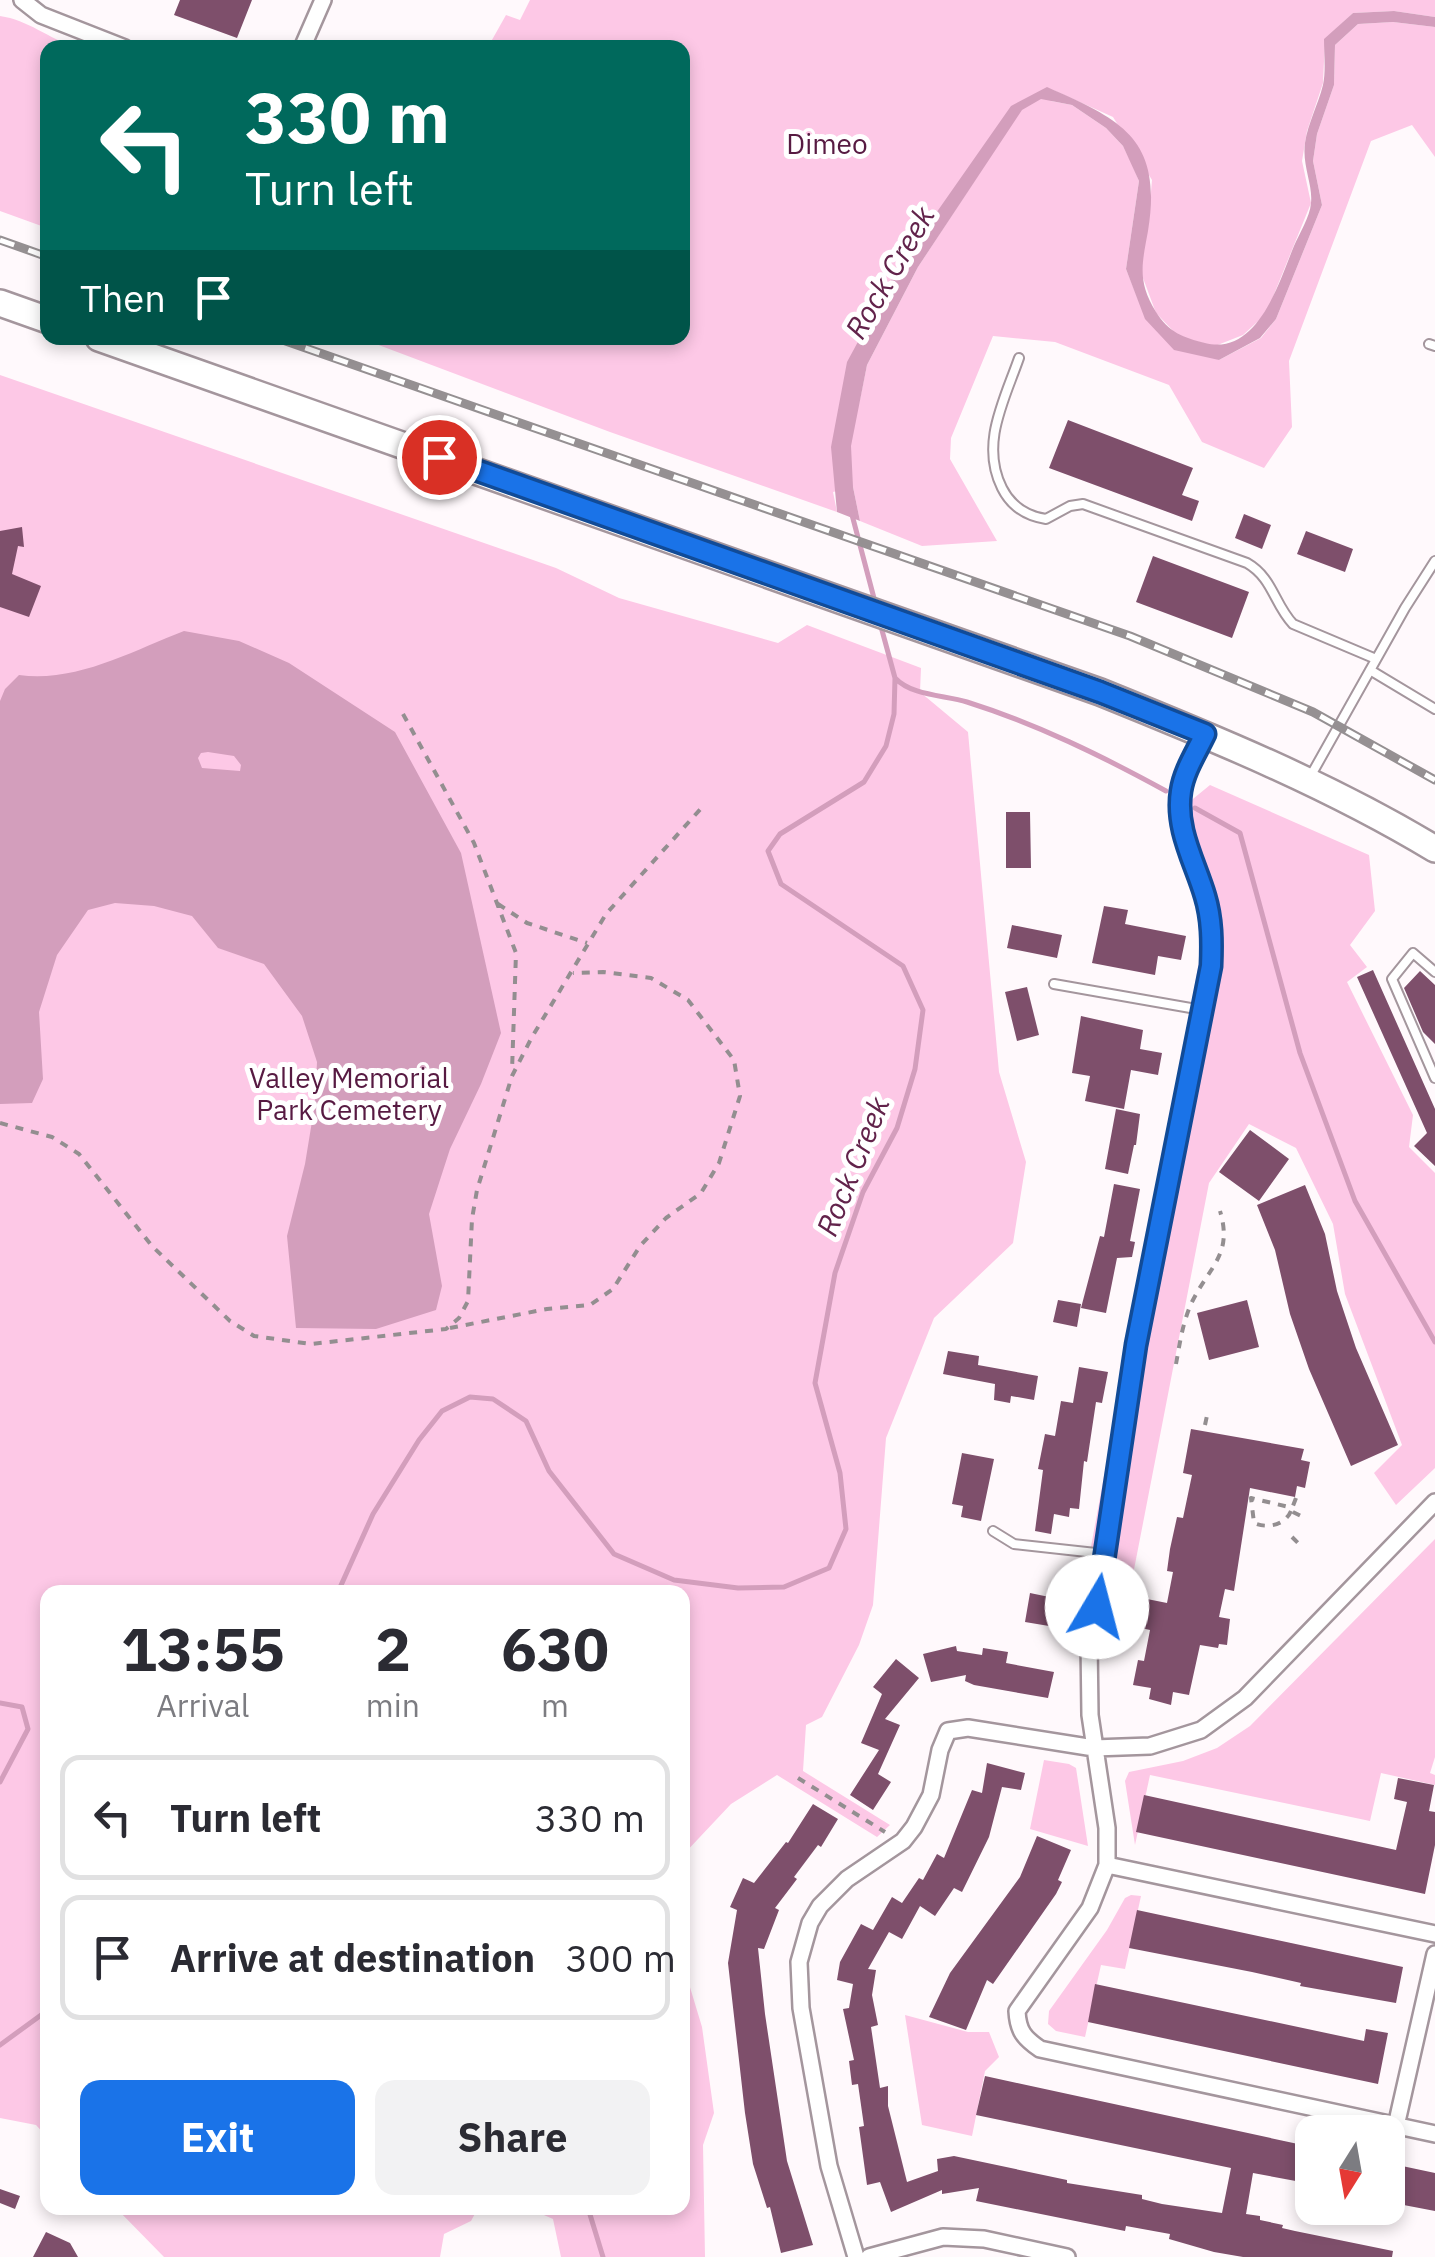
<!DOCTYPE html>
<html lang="en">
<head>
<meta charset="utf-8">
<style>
	body { margin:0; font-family:"IBM Plex Sans",sans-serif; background:#f2f2f3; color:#2b2b33; height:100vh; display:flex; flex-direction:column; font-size:38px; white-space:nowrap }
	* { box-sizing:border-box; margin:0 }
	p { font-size:32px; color:#7c7c81 }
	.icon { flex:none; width:55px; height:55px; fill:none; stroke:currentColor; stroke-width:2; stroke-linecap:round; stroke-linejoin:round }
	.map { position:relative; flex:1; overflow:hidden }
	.details { position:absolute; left:40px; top:1585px; width:650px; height:630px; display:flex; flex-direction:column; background:#fff; border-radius:20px; box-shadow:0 5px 15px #0003 }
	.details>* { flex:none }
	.banner { position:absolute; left:40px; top:40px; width:650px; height:305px; border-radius:20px; box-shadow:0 5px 15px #0003; background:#00695c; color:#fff; overflow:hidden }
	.needle { width:65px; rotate:191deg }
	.buttons { position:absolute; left:1295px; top:2115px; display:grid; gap:20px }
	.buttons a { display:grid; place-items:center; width:110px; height:110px; border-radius:20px; background:#fff; box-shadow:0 5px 15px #0003; font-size:50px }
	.pin { position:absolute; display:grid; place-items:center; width:85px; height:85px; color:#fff; margin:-42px; border:5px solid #fff; border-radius:50%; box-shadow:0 2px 10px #0007 }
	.me { position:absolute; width:110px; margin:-55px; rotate:8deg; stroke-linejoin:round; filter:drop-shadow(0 0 8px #0008) }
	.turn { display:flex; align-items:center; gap:35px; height:210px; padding:0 40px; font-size:45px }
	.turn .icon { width:130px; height:130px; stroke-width:2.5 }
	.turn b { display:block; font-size:70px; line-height:85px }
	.then { display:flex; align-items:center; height:95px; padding:0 40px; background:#0003; gap:20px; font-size:38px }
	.eta { display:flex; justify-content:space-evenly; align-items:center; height:170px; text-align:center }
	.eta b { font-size:60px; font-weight:700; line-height:70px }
	.action { display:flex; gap:20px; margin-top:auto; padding:20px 40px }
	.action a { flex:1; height:115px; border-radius:20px; background:#1a73e8; color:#fff; font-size:40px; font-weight:700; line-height:115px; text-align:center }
	.action a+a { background:#f2f2f3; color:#2b2b33 }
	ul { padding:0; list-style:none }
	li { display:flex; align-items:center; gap:30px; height:125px; margin:0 20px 15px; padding:0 20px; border:5px solid #e1e1e2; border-radius:20px }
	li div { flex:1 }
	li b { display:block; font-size:38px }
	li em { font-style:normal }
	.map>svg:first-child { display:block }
</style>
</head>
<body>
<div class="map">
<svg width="1435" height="2257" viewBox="0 0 1435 2257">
	<rect width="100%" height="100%" fill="#fff9fc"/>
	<!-- green -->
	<path fill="#fdc8e6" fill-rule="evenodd" d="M530 0H1435V17L1394 11 1353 13 1325 39 1323 83 1307 131 1302 161 1311 203 1266 314 1243 335 1215 346 1179 337 1156 313 1140 270 1148 227 1152 180 1113 117 1053 90 1051 101 1072 105 1106 128 1123 146 1132 164 1139 181 1126 269 1146 319 1219 360 1261 338 1276 319 1322 205 1313 161 1317 134 1334 85 1335 45 1358 24 1393 22 1435 27V157L1412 125 1371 141 1289 361 1292 427 1264 468 1202 442 1169 385 1055 342 993 336 951 438 950 459 997 541 922 546 860 521 853 487 833 492 837 512 610 432 360 338H682V48L488 47 506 15 520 20ZM1015 119 918 267 867 365 859 404 866 344Z
		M0 16C28 20 48 38 75 47L48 48 47 228 0 211Z
		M0 375 556 568 619 598 778 643 807 625 921 668 920 692 968 732 999 1072 1026 1162 1013 1243 934 1318 886 1438 873 1605 859 1645 822 1717 806 1725 803 1771 890 1825 877 1837 777 1775 731 1804 683 1855 682 1592H48L47 2137 36 2125 0 2118Z
		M1210 785 1369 855 1375 911 1350 945 1367 967 1347 982 1413 1115 1409 1147 1435 1173V1468L1396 1505 1374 1473 1402 1445 1345 1294 1333 1224 1296 1148 1249 1124 1209 1183 1118 1652 1073 1644 1207 919 1176 832 1177 812Z
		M1435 1539V1757L1430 1773 1435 1775V1785L1381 1773 1370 1821 1150 1775 1135 1845 1125 1781 1129 1772 1183 1761 1217 1748 1250 1726Z
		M1044 1760 1069 1764 1076 1768 1088 1846 1030 1829Z
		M1131 1895 1141 1896 1125 1969 1101 1965 1085 2037 1056 2031 1048 2024 1049 2011 1107 1930 1125 1898Z
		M683 1964 702 2027 714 2113 703 2145 705 2257H561L553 2219 528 2208H682Z
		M905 2015 968 2032H989L999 2057 985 2071 972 2136 922 2125Z
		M116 2208H478L471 2221 444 2234 440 2257H164Z"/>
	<!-- water -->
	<path fill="#d39ebc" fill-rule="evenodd" d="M1394 11 1435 17V27L1393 22 1358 24 1335 45 1334 85 1317 134 1313 161 1322 205 1276 319 1260 338 1219 360 1174 350 1145 319 1126 269 1139 181 1123 146 1106 128 1072 105 1041 99 1022 110 918 267 867 365 851 446 853 487 860 521 837 512 831 447 847 362 899 266 1011 106 1047 87C1122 120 1163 139 1148 231 1142 264 1137 281 1156 312 1168 332 1184 338 1205 343 1258 356 1279 282 1294 246 1299 234 1310 217 1311 203 1313 184 1302 166 1305 143 1308 123 1318 105 1323 85 1326 71 1324 54 1324 39L1353 13Z
		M184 631 239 641 289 663 395 732 461 853 501 1033 481 1084 450 1149 429 1214 442 1286 436 1310 376 1329 296 1328 287 1236 305 1164 315 1103 317 1062 302 1016 264 964 218 948 192 916 154 906 115 903 88 910 57 955 39 1012 43 1079 32 1103 0 1104V701L5 689 19 675C76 683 132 651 184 631ZM208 752 234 756 241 765 240 771 202 768 198 758 201 753Z"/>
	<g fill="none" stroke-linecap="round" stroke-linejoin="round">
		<!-- stream -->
		<path stroke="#d39ebc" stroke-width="5" d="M851 511 875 602
			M895 678C912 696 944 695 967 702 1037 724 1102 756 1166 791
			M1195 808 1240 833 1300 1053 1355 1201 1435 1342
			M338 1592 373 1514 419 1440 442 1411 470 1397 493 1399 526 1421 549 1471 614 1554 674 1580 738 1588 784 1587 829 1568 846 1529 840 1473 815 1383 835 1273 863 1192 897 1128 915 1069 923 1010 903 966 781 884 768 851 780 834 864 782 886 746 894 714 895 678 880 623
			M0 1703 22 1707 28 1729 0 1782
			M0 2045 48 2010
			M588 2208 603 2257"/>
	</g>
	<!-- building -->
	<path fill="#7e4f6b" d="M180 0H252L237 38 174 15Z
		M1068 420 1193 468 1182 495 1199 501 1192 521 1049 468Z
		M1244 514 1271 525 1262 549 1235 538Z
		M22 527 24 547 18 546 12 574 41 586 29 617 0 607V531Z
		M1306 531 1353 549 1345 572 1297 554Z
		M1153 556 1249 592 1232 638 1136 602Z
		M1006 812H1030L1031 868H1006Z
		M1104 906 1128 910 1125 924 1186 936 1181 960 1158 956 1155 975 1092 963Z
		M1012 925 1062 935 1057 958 1007 948Z
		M1373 970 1435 1109V1166L1414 1146 1427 1133 1357 977Z
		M1420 971 1435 985V1044L1423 1032 1404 988Z
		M1027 987 1039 1035 1017 1041 1005 992Z
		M1081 1016 1143 1030 1140 1049 1162 1053 1158 1075 1131 1070 1124 1109 1085 1101 1090 1076 1072 1073Z
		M1116 1109 1140 1114 1136 1145H1134L1128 1174 1105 1169Z
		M1250 1130 1289 1159 1259 1201 1219 1172Z
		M1114 1184 1140 1189 1130 1241 1135 1242 1132 1257 1117 1258 1106 1313 1081 1308 1100 1236 1104 1237Z
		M1305 1185 1325 1234 1337 1291 1356 1348 1398 1445 1351 1466 1309 1369 1290 1314 1275 1250 1257 1205Z
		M1058 1300 1081 1304 1077 1327 1053 1322Z
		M1247 1300 1259 1347 1209 1360 1197 1313Z
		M948 1351 979 1356 978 1365 1038 1376 1034 1400 1011 1396 1010 1403 994 1400 995 1384 943 1374Z
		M1079 1367 1108 1372 1102 1403 1096 1402 1087 1462 1084 1461 1079 1509 1070 1508 1069 1517 1054 1514 1051 1534 1035 1531 1043 1470 1038 1469 1045 1434 1055 1436 1061 1401 1073 1403Z
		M1191 1429 1304 1449 1301 1460 1310 1462 1305 1488 1297 1486 1295 1497 1250 1488 1234 1591 1225 1589 1219 1617 1230 1619 1227 1645 1219 1644 1218 1648 1200 1645 1189 1695 1173 1692 1171 1705 1149 1699 1151 1688 1133 1685 1138 1660 1144 1661 1150 1630 1141 1628 1147 1599 1167 1603 1173 1572 1167 1571 1170 1549 1177 1517 1183 1518 1192 1475 1183 1473Z
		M962 1453 994 1459 981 1521 961 1517 963 1506 952 1504Z
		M1030 1593 1054 1598 1049 1626 1025 1622Z
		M956 1646 957 1651 982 1655 983 1648 1008 1652 1006 1663 1054 1672 1048 1698 974 1685 965 1681 966 1675 931 1682 923 1654Z
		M896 1659 919 1678 885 1719 900 1725 878 1774 891 1782 873 1810 850 1795 879 1750 861 1743 882 1694 873 1687Z
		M987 1763 1025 1773 1021 1790 1002 1787 989 1837 962 1892 954 1888 935 1916 920 1906 902 1939 889 1932 868 1969 876 1970 872 1995 878 2025 871 2027 880 2088 888 2086V2106L907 2182 938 2171 937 2159 954 2156 1067 2180V2183L1142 2195V2199L1162 2204 1222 2213 1231 2168 976 2115 985 2076 1312 2147V2184L1253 2173 1246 2214 1260 2216V2220L1283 2225 1282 2228 1295 2231 1393 2251 1392 2257H1243L1214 2252 1169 2239 1170 2234 1126 2226 1125 2231 976 2201 979 2188 942 2194V2190L891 2212 880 2182 867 2185 859 2127 864 2126 858 2084 852 2085 849 2061 854 2060 843 2009 849 2008 853 1984 837 1980 840 1962 861 1924 873 1930 892 1897 902 1903 919 1878 923 1880 937 1854 944 1858 972 1790 982 1793Z
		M1398 1778 1434 1785 1429 1811 1435 1812V1845L1425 1894 1136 1832 1144 1795 1396 1850 1407 1802 1394 1799Z
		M813 1804 838 1819 821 1847 818 1845 794 1877 797 1879 775 1908 779 1910 764 1949 758 1948 765 2014 787 2161 813 2245 781 2253 770 2207 767 2208 753 2164 745 2113 728 1963 737 1910 730 1907 743 1878 754 1883 786 1842 788 1843Z
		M1037 1836 1071 1850 1058 1880 1062 1882 1056 1894 993 1984 987 1980 966 2030 929 2017 950 1973 1020 1877Z
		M1137 1910 1403 1967 1396 2003 1300 1986 1301 1983 1252 1972 1129 1948Z
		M1095 1984 1364 2041 1366 2029 1388 2033 1378 2084 1088 2022Z
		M1388 2163 1435 2173V2211L1388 2202Z
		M0 2189 20 2196 15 2209 0 2203Z
		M46 2232 70 2243 78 2257H33Z"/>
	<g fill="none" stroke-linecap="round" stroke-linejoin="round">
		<defs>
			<path id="service" d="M1429 344 1435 346
				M1019 358C1004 401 980 444 1002 488 1011 506 1026 516 1046 519L1070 506 1083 504 1247 563C1273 578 1274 604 1293 624L1376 659
				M1370 670 1435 709
				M1310 777 1405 608 1435 561
				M1435 972 1413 953 1392 979 1435 1078
				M1054 984 1202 1010
				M993 1531 1014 1544 1105 1554"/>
			<path id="minor" d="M22 0 41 15 125 48
				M302 48 323 0
				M1097 1607 1136 1345 1211 966C1212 942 1212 919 1205 896 1195 862 1175 829 1181 791 1184 771 1196 753 1205 734
				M1089 1641 1090 1715 1107 1828V1865L1090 1908 1017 2011C1018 2031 1024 2038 1040 2049L1435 2134
				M1107 1865 1435 1934
				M1396 2126 1435 1954
				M856 2257 829 2166 801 2008 799 1962 810 1923 820 1906 847 1879 903 1841 914 1827 931 1795 940 1750 948 1731 968 1728 1094 1748 1150 1746 1201 1730 1245 1698 1435 1502
				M869 2257 943 2237 984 2239 1067 2257"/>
			<path id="primary" d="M0 303 48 320
				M99 338 1100 692C1214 738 1329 785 1435 849"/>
		</defs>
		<!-- service casing -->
		<use href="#service" stroke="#a4969d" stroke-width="12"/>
		<!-- minor casing -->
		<use href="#minor" stroke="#a4969d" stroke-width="20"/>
		<!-- primary casing -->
		<use href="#primary" stroke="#a4969d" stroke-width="30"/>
		<!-- path -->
		<path stroke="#938e90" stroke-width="4" stroke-dasharray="8 8" stroke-linecap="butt" d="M403 714 474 843 516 953 512 1071
			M498 904 527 923 587 943
			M0 1123 52 1137 79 1154 152 1246 230 1321 254 1336 311 1344 446 1329 459 1318 468 1301 472 1219 477 1190 512 1076 532 1037 606 914 705 804
			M450 1328 547 1309 590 1305 613 1289 640 1246 666 1218 701 1193 719 1163 740 1096 734 1060 688 1000 651 978 603 972 573 973
			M1176 1364C1180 1342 1183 1320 1193 1300 1210 1266 1233 1254 1220 1211
			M1205 1425 1208 1411
			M1296 1498 1291 1511 1305 1518
			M1291 1511C1285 1525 1268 1529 1254 1523L1251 1498 1293 1508
			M1292 1537 1302 1547
			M798 1778 885 1832"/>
		<!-- service -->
		<use href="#service" stroke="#fff" stroke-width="8"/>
		<!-- minor -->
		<use href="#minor" stroke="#fff" stroke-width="15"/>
		<!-- primary -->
		<use href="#primary" stroke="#fff" stroke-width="25"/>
		<defs>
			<path id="rail" d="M0 240 48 257
				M277 338 1130 636 1313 712 1435 780"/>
		</defs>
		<!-- rail casing -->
		<use href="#rail" stroke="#959092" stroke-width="9"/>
		<!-- rail -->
		<use href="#rail" stroke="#fff" stroke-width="5" stroke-dasharray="15" stroke-linecap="butt"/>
	</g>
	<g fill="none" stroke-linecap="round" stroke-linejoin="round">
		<defs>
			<path id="route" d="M439 457 1100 692 1205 734C1196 753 1184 771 1181 791 1175 829 1195 862 1205 896 1212 919 1212 942 1211 966L1136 1345 1097 1607"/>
		</defs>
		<!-- route casing -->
		<use href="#route" stroke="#114b97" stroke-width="25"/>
		<!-- route -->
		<use href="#route" stroke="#1a73e8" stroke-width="18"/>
	</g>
	<g text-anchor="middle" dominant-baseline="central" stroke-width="10" stroke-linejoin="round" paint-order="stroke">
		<!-- park labels -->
		<g font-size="28" fill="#571a42" stroke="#fff">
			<text x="827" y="143">Dimeo</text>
			<text x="349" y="1077">Valley Memorial<tspan x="349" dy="32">Park Cemetery</tspan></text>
		</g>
		<!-- water labels -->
		<g font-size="30" font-style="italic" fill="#62234b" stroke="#fff">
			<text transform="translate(889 272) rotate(-60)">Rock Creek</text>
			<text transform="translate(852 1166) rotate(-68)">Rock Creek</text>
		</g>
	</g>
</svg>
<div class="buttons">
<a><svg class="needle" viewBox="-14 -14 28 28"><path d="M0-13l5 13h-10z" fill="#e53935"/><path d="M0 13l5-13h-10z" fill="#7c7c81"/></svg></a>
</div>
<div class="pin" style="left:439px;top:457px;background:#d93025"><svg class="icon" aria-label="arrive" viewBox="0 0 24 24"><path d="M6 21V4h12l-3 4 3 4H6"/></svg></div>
<svg class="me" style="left:1097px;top:1607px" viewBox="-20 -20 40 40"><circle r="19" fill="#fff"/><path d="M0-13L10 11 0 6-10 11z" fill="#1a73e8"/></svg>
<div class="banner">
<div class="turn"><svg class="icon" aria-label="left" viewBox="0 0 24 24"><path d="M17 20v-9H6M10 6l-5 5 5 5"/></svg><div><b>330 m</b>Turn left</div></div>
<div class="then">Then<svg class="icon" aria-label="arrive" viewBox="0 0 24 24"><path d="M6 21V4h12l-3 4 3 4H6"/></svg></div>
</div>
<section class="details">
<div class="eta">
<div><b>13:55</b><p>Arrival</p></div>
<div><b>2</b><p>min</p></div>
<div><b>630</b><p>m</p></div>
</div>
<ul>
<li><svg class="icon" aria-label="left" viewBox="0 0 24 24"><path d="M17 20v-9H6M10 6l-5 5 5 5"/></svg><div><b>Turn left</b></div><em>330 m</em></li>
<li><svg class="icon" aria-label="arrive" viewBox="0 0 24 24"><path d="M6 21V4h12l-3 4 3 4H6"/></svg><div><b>Arrive at destination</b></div><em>300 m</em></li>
</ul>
<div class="action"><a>Exit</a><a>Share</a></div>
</section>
</div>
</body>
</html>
